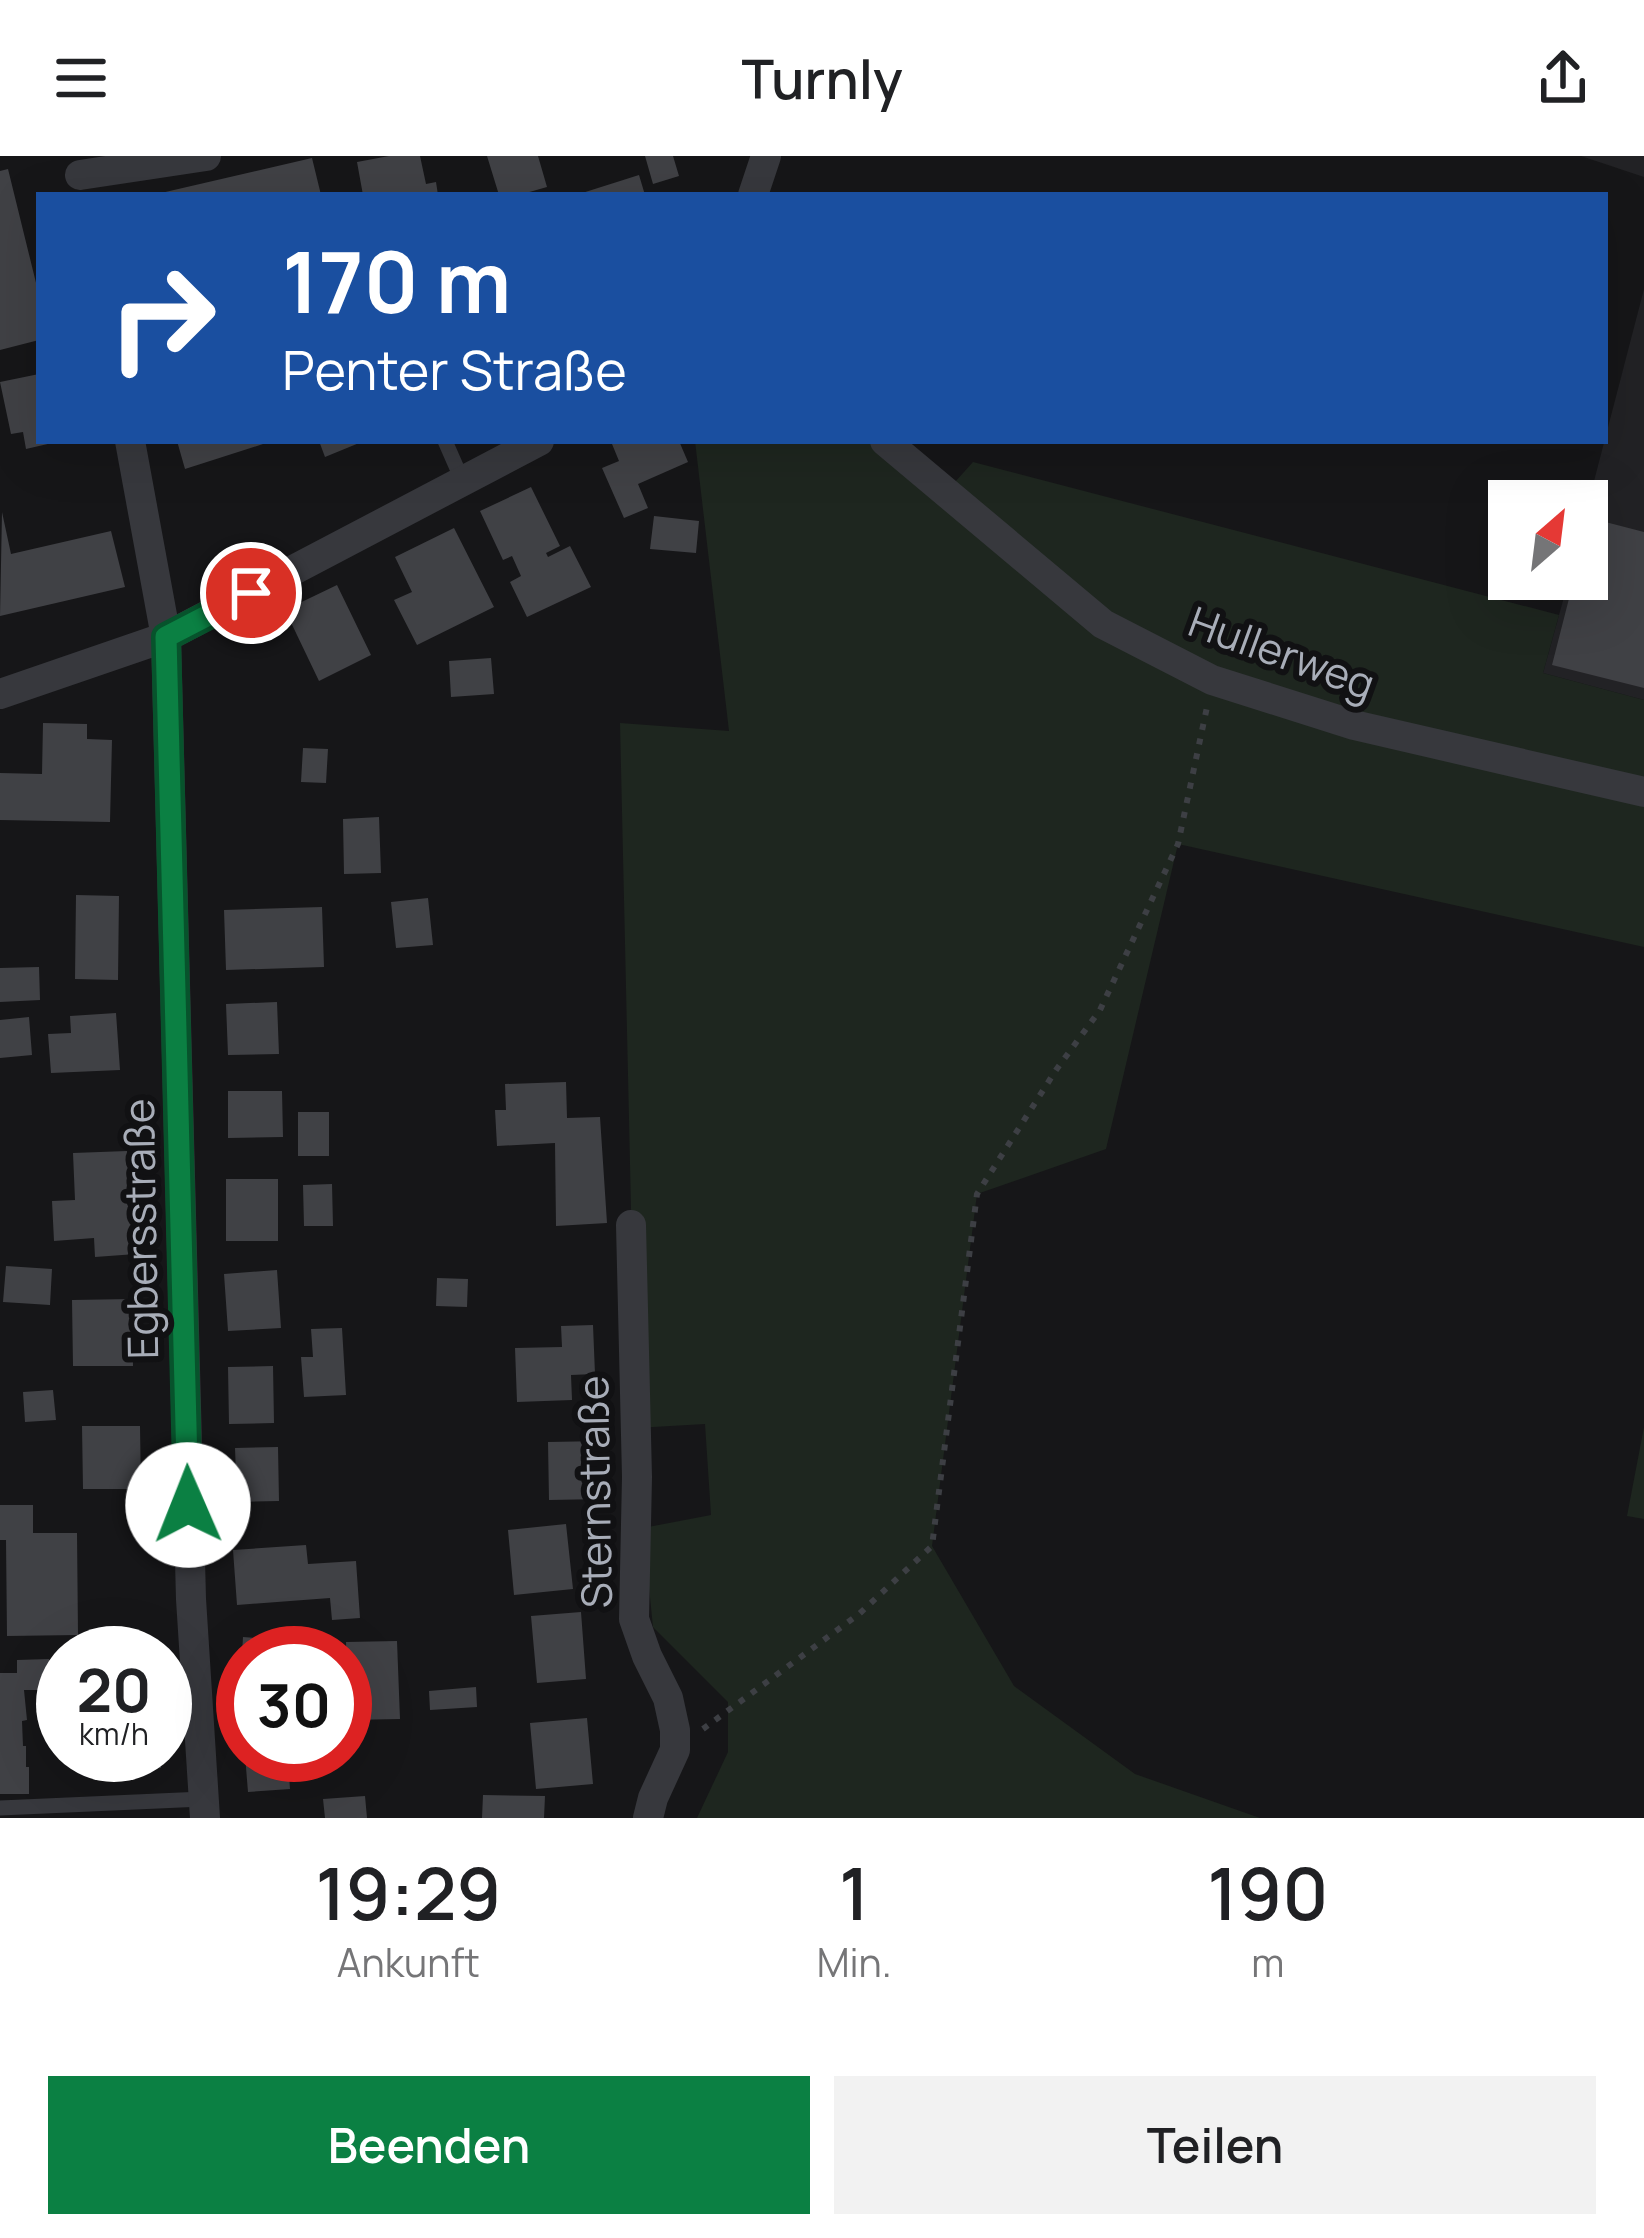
<!DOCTYPE html>
<html lang="de">
<head>
<meta charset="utf-8">
<style>
	body { margin:0; font-family:Manrope,sans-serif; background:#f2f2f2; color:#202124; height:100vh; display:flex; flex-direction:column; font-size:45px; white-space:nowrap }
	* { box-sizing:border-box; margin:0 }
	p { font-size:39px; color:#757577 }
	.icon { flex:none; width:66px; height:66px; fill:none; stroke:currentColor; stroke-width:2; stroke-linecap:round; stroke-linejoin:round }
	.map { position:relative; height:1662px; overflow:hidden }
	.panel { display:flex; flex-direction:column; background:#fff; flex:1 }
	.panel>* { flex:none }
	.banner { position:absolute; left:36px; top:36px; width:1572px; height:252px; border-radius:0px; box-shadow:0 12px 48px #0002; background:#1a4fa0; color:#fff; overflow:hidden }
	.needle { width:78px; rotate:28deg }
	.fabs { position:absolute; left:1488px; top:324px; display:grid; gap:24px }
	.fabs a { display:grid; place-items:center; width:120px; height:120px; border-radius:0px; background:#fff; box-shadow:0 12px 48px #0002; font-size:60px }
	.speed { position:absolute; left:36px; top:1470px; display:flex; gap:24px; font-size:60px; font-weight:700; text-align:center }
	.speed>* { display:grid; place-content:center; width:156px; height:156px; border-radius:50%; background:#fff; box-shadow:0 12px 48px #0002; line-height:1 }
	.speed small { font-size:30px; font-weight:400 }
	.speed .limit { border:18px solid #d22; background:#fff; color:#111 }
	.pin { position:absolute; display:grid; place-items:center; width:102px; height:102px; color:#fff; margin:-51px; border:6px solid #fff; border-radius:50%; box-shadow:0 3px 12px #0007 }
	.me { position:absolute; width:132px; margin:-66px; rotate:359deg; stroke-linejoin:round; filter:drop-shadow(0 0 9px #0008) }
	.turn { display:flex; align-items:center; gap:42px; height:252px; padding:0 48px; font-size:54px }
	.turn .icon { width:156px; height:156px; stroke-width:2.5 }
	.turn b { display:block; font-size:84px; line-height:102px }
	.eta { display:flex; justify-content:space-evenly; align-items:center; height:204px; text-align:center }
	.eta b { font-size:72px; font-weight:600; line-height:84px }
	.action { display:flex; gap:24px; margin-top:auto; padding:24px 48px }
	.action a { flex:1; height:138px; border-radius:0px; background:#0b8043; color:#fff; font-size:48px; font-weight:600; line-height:138px; text-align:center }
	.action a+a { background:#f2f2f2; color:#202124 }
	header { display:flex; justify-content:space-between; align-items:center; height:156px; padding:0 48px; background:#fff; font-size:54px; font-weight:600 }
	.map>svg:first-child { display:block }
</style>
</head>
<body>
<header><svg class="icon" aria-label="menu" viewBox="0 0 24 24"><path d="M4 6h16M4 12h16M4 18h16"/></svg>Turnly<svg class="icon" aria-label="share" viewBox="0 0 24 24"><path d="M12 15V3M7 8l5-5 5 5M5 13v7h14v-7"/></svg></header>
<div class="map">
<svg width="1644" height="1662" viewBox="0 0 1644 1662">
	<rect width="100%" height="100%" fill="#161618"/>
	<!-- built -->
	<path fill="#222225" d="M1581 0H1644V21Z
		M1644 133V544L1543 517 1569 423H1587V352Z"/>
	<!-- green -->
	<path fill="#1e261f" d="M695 285H885L946 336 973 306 1559 459 1543 517 1644 544V791L1178 688 1106 993 977 1038 932 1390 1014 1530 1135 1618 1260 1662H697L728 1596V1546L653 1471 643 1372 711 1359 705 1268 636 1272 620 567 729 575Z
		M1644 1271V1363L1627 1360Z"/>
	<!-- building -->
	<path fill="#404145" d="M389 0H420L426 28 436 26 438 39H363L357 6Z
		M487 0H538L547 31 519 39H499Z
		M645 0H673L679 20 653 28Z
		M312 2 321 39H162L161 37Z
		M8 13 39 139V184L0 194V15Z
		M639 19 645 39H579V38Z
		M39 218V285L52 287 26 293 23 276 11 278 0 226Z
		M177 285H262L263 288 185 313Z
		M319 285H364L325 301Z
		M619 285H679L688 306 638 328 648 352 624 362 602 312 619 305 612 288Z
		M531 331 560 390 546 397 548 401 570 390 591 431 527 461 510 426 521 420 512 400 503 404 480 355Z
		M2 356 11 398 111 375 125 431 0 460Z
		M654 360 699 365 696 397 650 393Z
		M1590 362 1644 376V532L1552 509 1574 423H1587V372Z
		M454 372 494 451 417 489 394 444 412 436 395 401Z
		M337 429 371 499 319 525 285 454Z
		M491 502 494 538 451 541 449 505Z
		M43 567 87 568V583L112 584 110 666 0 664V617L42 618Z
		M303 592 328 593 326 627 301 626Z
		M379 661 381 717 344 718 343 663Z
		M76 739 119 740 118 824 75 823Z
		M428 742 433 789 396 792 391 746Z
		M322 751 324 811 226 814 224 754Z
		M39 811 40 844 0 846V812Z
		M277 846 279 898 228 899 226 848Z
		M116 857 120 914 51 917 48 878 71 877 70 860Z
		M29 861 32 899 0 902V864Z
		M566 926 567 962 600 961 607 1067 556 1070 555 987 497 990 495 954H506L505 928Z
		M228 935H282L283 981 228 982Z
		M298 956H329V1000H298Z
		M127 995 131 1067H134L136 1098 95 1101 94 1082 54 1085 52 1045 75 1044 73 997Z
		M226 1023H278V1085H226Z
		M332 1028 333 1070H304L303 1029Z
		M6 1110 52 1113 50 1149 3 1146Z
		M277 1114 281 1172 228 1175 224 1118Z
		M437 1122 468 1123 467 1151 436 1150Z
		M132 1143 133 1210H73L72 1144Z
		M593 1169 595 1218 571 1219 572 1244 517 1246 515 1192 562 1191 561 1170Z
		M342 1172 346 1239 304 1241 301 1201H313L311 1173Z
		M273 1210 274 1267 229 1268 228 1211Z
		M53 1234 56 1264 25 1266 23 1236Z
		M82 1270H140L141 1333H83Z
		M603 1285V1343L549 1344 548 1286Z
		M278 1291 279 1345 237 1346 235 1292Z
		M0 1349H33V1377H77L78 1479 7 1480 6 1384H0Z
		M566 1368 573 1433 514 1439 508 1374Z
		M306 1389 308 1408 356 1405 360 1462 332 1464 330 1442 237 1449 233 1394Z
		M581 1456 586 1523 537 1527 531 1460Z
		M243 1481 298 1485 297 1497H242Z
		M397 1485 400 1563 348 1564 346 1486Z
		M49 1503 50 1534H24L27 1564 22 1565 23 1590H26V1611H29V1638H0V1517H17V1504Z
		M476 1531 477 1551 430 1554 429 1535Z
		M587 1562 593 1628 536 1633 530 1567Z
		M89 1599H160L161 1612 122 1614 121 1607 90 1609Z
		M245 1599H320V1603L288 1605 290 1633 248 1636Z
		M483 1639 545 1640 544 1662H482Z
		M365 1640 367 1662H325L323 1643Z"/>
	<g fill="none" stroke-linecap="round" stroke-linejoin="round">
		<!-- path -->
		<path stroke="#3d3f44" stroke-width="6" stroke-dasharray="6 9" stroke-linecap="butt" d="M703 1573 859 1458 932 1390 977 1038 1056 914 1100 854 1178 688 1207 551"/>
		<!-- lane -->
		<path stroke="#37383d" stroke-width="15" d="M445 285 463 326
			M0 1652 203 1643"/>
		<!-- street -->
		<path stroke="#37383d" stroke-width="30" d="M80 19 206 0
			M753 39 766 0
			M130 285 166 481 191 1443 205 1662
			M885 285 1103 468 1212 524 1354 569 1644 636
			M0 538 166 481 539 285
			M631 1069 637 1321 634 1463 647 1500 668 1542 675 1574V1594L653 1642 648 1662"/>
	</g>
	<g fill="none" stroke-linecap="round" stroke-linejoin="round">
		<defs>
			<path id="route" d="M188 1349 166 481 251 437"/>
		</defs>
		<!-- route casing -->
		<use href="#route" stroke="#07532c" stroke-width="30"/>
		<!-- route -->
		<use href="#route" stroke="#0b8043" stroke-width="21"/>
	</g>
	<g text-anchor="middle" dominant-baseline="central" stroke-width="12" stroke-linejoin="round" paint-order="stroke">
		<!-- street labels -->
		<g font-size="42" fill="#a8adb8" stroke="#111113">
			<text transform="translate(1282 496) rotate(20)">Hullerweg</text>
			<text transform="translate(140 1073) rotate(-91)">Egbersstraße</text>
			<text transform="translate(594 1336) rotate(-91)">Sternstraße</text>
		</g>
	</g>
</svg>
<div class="fabs">
<a><svg class="needle" viewBox="-14 -14 28 28"><path d="M0-13l5 13h-10z" fill="#e53935"/><path d="M0 13l5-13h-10z" fill="#757577"/></svg></a>
</div>
<div class="speed"><div>20<small>km/h</small></div><div class="limit">30</div></div>
<div class="pin" style="left:251px;top:437px;background:#d93025"><svg class="icon" aria-label="arrive" viewBox="0 0 24 24"><path d="M6 21V4h12l-3 4 3 4H6"/></svg></div>
<svg class="me" style="left:188px;top:1349px" viewBox="-20 -20 40 40"><circle r="19" fill="#fff"/><path d="M0-13L10 11 0 6-10 11z" fill="#0b8043"/></svg>
<div class="banner">
<div class="turn"><svg class="icon" aria-label="right" viewBox="0 0 24 24"><path d="M7 20v-9h11M14 6l5 5-5 5"/></svg><div><b>170 m</b>Penter Straße</div></div>
</div>
</div>
<section class="panel">
<div class="eta">
<div><b>19:29</b><p>Ankunft</p></div>
<div><b>1</b><p>Min.</p></div>
<div><b>190</b><p>m</p></div>
</div>
<div class="action"><a>Beenden</a><a>Teilen</a></div>
</section>
</body>
</html>
